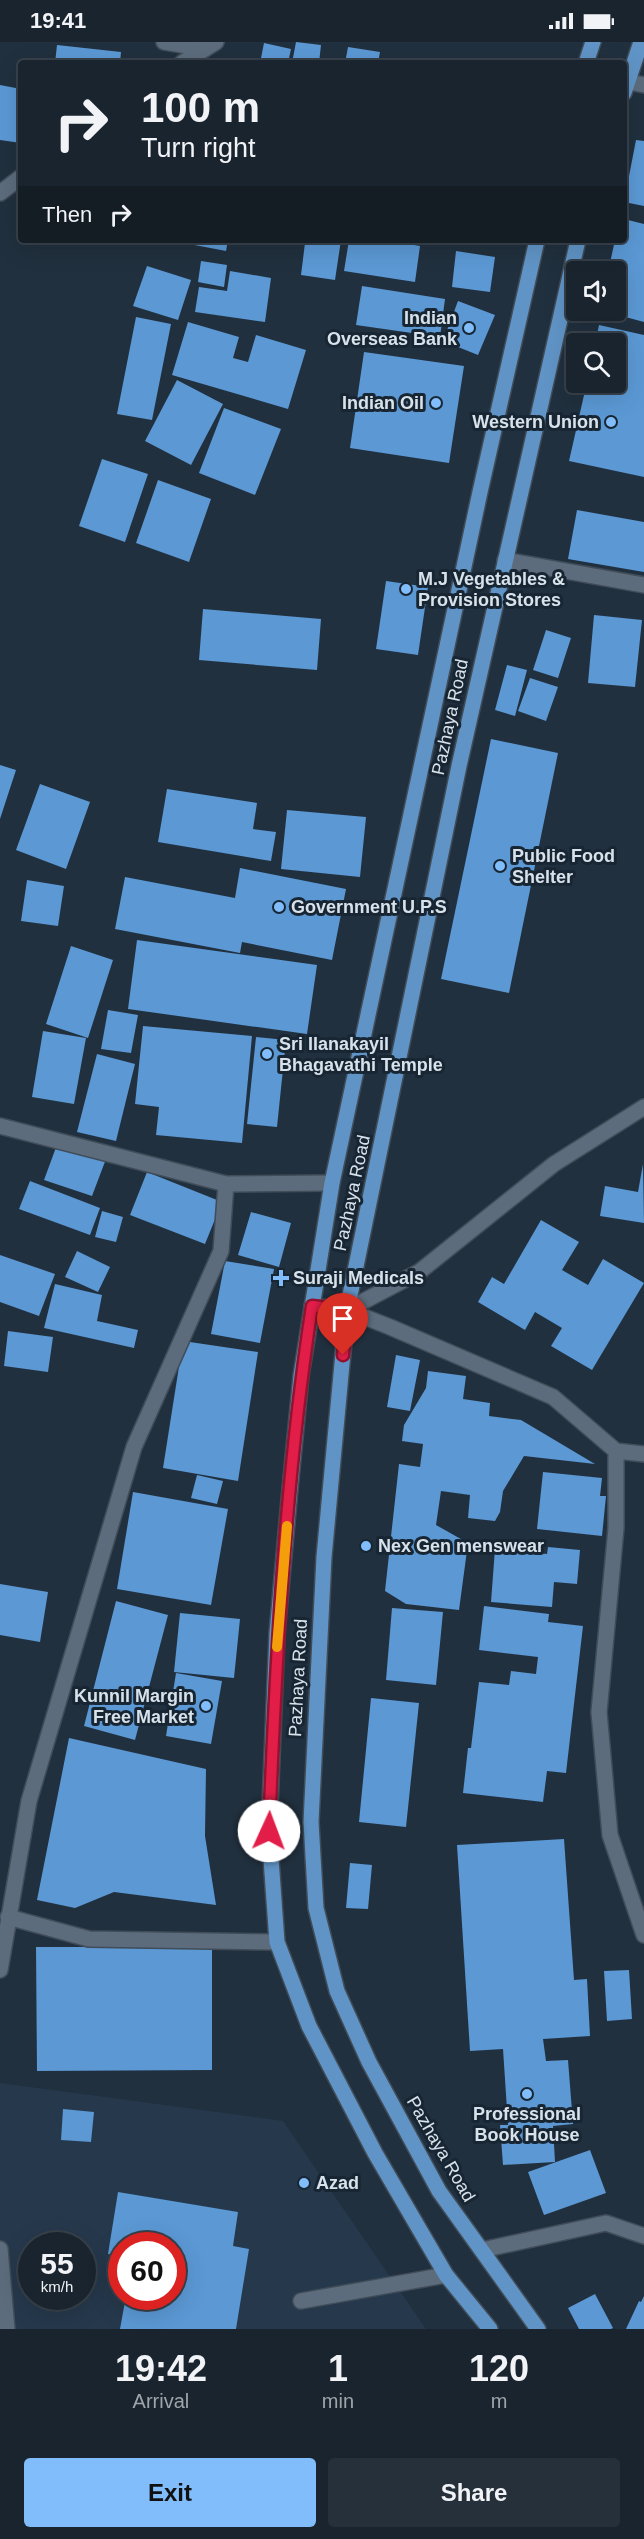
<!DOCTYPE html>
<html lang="en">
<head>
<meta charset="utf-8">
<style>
	body { margin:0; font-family:Arial,sans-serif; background:#26303a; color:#f1f3f6; height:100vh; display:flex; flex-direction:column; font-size:22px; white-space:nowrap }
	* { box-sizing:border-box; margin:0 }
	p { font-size:20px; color:#9fa4aa }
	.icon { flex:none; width:33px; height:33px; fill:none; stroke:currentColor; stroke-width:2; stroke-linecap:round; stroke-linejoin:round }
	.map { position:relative; height:2287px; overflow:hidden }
	.side { display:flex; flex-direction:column; background:#19242e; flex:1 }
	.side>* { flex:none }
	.hud { position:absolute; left:18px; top:18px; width:609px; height:183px; border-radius:6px; box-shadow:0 6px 24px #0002,0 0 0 2px #37414a; background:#19242e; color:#f1f3f6; overflow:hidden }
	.fabs { position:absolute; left:566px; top:219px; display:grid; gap:12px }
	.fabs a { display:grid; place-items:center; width:60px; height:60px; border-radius:6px; background:#19242e; box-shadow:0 6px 24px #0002,0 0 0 2px #37414a; font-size:30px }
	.speed { position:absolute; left:18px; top:2190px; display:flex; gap:12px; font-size:30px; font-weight:700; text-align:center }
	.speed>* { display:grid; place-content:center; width:78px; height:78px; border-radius:50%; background:#19242e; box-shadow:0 6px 24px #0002,0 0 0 2px #37414a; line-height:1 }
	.speed small { font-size:15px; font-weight:400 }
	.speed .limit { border:9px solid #d22; background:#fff; color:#111 }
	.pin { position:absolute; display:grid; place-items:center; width:51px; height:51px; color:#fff; margin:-62px -26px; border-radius:50% 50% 50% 0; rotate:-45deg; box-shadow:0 0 6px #0007 }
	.pin .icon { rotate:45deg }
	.me { position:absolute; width:66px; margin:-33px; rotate:2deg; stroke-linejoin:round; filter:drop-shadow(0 0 4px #0008) }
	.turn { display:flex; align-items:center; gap:21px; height:126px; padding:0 24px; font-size:27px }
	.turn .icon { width:78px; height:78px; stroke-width:2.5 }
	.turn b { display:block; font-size:42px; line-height:51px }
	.then { display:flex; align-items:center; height:57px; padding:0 24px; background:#0003; gap:12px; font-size:22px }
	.eta { display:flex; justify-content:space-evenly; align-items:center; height:102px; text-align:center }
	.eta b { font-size:36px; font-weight:700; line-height:42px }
	.button { display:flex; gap:12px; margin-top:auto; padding:12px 24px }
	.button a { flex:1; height:69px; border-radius:6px; background:#80bdfa; color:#111; font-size:24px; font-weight:700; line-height:69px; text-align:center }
	.button a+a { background:#26303a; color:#f1f3f6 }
	.status { display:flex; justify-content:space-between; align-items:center; height:42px; padding:0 30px; background:#19242e; direction:ltr }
	.status svg { height:16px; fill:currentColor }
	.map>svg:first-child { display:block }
</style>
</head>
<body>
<div class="status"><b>19:41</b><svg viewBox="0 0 49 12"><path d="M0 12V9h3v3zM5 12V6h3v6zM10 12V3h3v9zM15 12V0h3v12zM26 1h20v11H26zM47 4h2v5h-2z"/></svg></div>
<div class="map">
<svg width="644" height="2287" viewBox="0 0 644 2287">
	<rect width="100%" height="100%" fill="#21303e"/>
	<!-- built -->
	<path fill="#26384c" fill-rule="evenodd" d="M0 2041 283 2079 426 2287H0ZM32 2204H82V2254H32ZM122 2204H172V2254H122Z"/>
	<!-- building -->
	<path fill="#5b98d4" d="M296 0 321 3 319 21H292Z
		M264 1 291 7 288 21H260Z
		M57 3 121 10 120 21H55Z
		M348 5 380 10 378 21H345Z
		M0 43 21 47V101L0 98Z
		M636 98 644 99V164L624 160Z
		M624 177 644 182V280L603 269 615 268V230H608L615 198H624Z
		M184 198H228L226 209 184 201Z
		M295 198H341L335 238 301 233 305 201Z
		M349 198H384L420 204 415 240 344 229Z
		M456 209 495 215 490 250 452 245Z
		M201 219 227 223 224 245 198 240Z
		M147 224 191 238 178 278 133 264Z
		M230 229 271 236 265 280 195 270 199 245 227 249Z
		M362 244 445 257 440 295 356 283Z
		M458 259 495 273 478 313 443 299Z
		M136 275 171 282 152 378 117 372Z
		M188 280 239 295 233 316 248 320 256 293 306 308 288 367 172 333Z
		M599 283 644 293V435L569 419 587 340H615V302H595Z
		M364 310 464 324 449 421 350 406Z
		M177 338 223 362 191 423 145 399Z
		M224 366 281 387 255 453 199 431Z
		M102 417 148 432 125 500 79 484Z
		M158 438 211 457 189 520 136 501Z
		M577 468 644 480V530L568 517Z
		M386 539 428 545 418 613 376 607Z
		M203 567 321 577 317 628 199 618Z
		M594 573 642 578 635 645 588 641Z
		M546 588 571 596 558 636 533 628Z
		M507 623 527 628 515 674 495 668Z
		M530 636 558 645 546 679 518 669Z
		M491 697 558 711 509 951 441 937Z
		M0 723 16 728 0 777Z
		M40 742 90 760 66 827 16 808Z
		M167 747 257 761 253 787 276 790 271 819 158 800Z
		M287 768 366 775 360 835 281 827Z
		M240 826 346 847 332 918 242 900 240 911 115 887 125 835 235 856Z
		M27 838 64 844 58 884 21 879Z
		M137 898 317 923 307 992 128 967Z
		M71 904 113 918 88 996 46 982Z
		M108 968 138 973 131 1011 101 1007Z
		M143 984 252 994 242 1101 156 1093 159 1065 135 1062Z
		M43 989 86 996 74 1062 32 1055Z
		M256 995 286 998 277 1085 247 1082Z
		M97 1012 135 1022 116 1099 77 1090Z
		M58 1100 106 1117 92 1154 44 1138Z
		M643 1122 644 1181 600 1174 605 1144 638 1150Z
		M147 1130 222 1160 205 1202 130 1173Z
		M30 1139 100 1166 90 1193 19 1167Z
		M102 1169 123 1175 116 1200 95 1195Z
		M251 1170 291 1181 279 1225 238 1213Z
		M541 1178 579 1200 562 1228 588 1243 603 1217 644 1241 592 1328 551 1304 562 1286 535 1270 525 1288 478 1260 492 1235 504 1242Z
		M77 1209 110 1225 98 1250 65 1235Z
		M0 1213 55 1232 39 1274 0 1260Z
		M225 1219 274 1227 260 1301 211 1292Z
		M55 1242 102 1253 97 1279 138 1288 134 1306 44 1286Z
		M8 1289 53 1295 48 1330 4 1324Z
		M183 1299 258 1310 238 1439 163 1426Z
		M396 1313 420 1318 410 1369 387 1365Z
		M428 1329 466 1334 463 1357 490 1361 489 1374 521 1378 595 1422 524 1414 503 1449 500 1470 495 1479 468 1476 470 1453 441 1449 436 1483 468 1501 459 1568 406 1562 385 1549 399 1422 420 1425 423 1402 402 1399 404 1383 426 1346Z
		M543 1430 602 1436 600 1454H606L602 1494 537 1487Z
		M197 1433 223 1439 217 1462 191 1456Z
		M133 1450 228 1467 211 1563 117 1547Z
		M548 1505 580 1508 577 1542 554 1540 552 1565 491 1560 495 1507 547 1512Z
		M0 1542 48 1550 40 1600 0 1593Z
		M116 1559 168 1573 135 1698 84 1684Z
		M484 1564 549 1572 548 1580 583 1584 566 1731 547 1729 543 1760 463 1751 468 1706H471L479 1640 509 1643 511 1629 536 1632 538 1615 479 1608Z
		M392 1566 443 1570 436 1643 386 1638Z
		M180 1571 240 1577 234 1636 174 1630Z
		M176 1631 222 1639 211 1702 166 1694Z
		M371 1656 419 1661 406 1785 359 1780Z
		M69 1696 206 1727 205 1794 216 1863 114 1850 75 1866 37 1858Z
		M564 1797 574 1938 587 1937 590 1994 543 1997 546 2019 568 2018 573 2082 553 2084 555 2120 503 2123 500 2083H508L503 2007 470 2009 457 1803Z
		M350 1821 372 1823 368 1867 346 1866Z
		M36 1905H212V2028L37 2029Z
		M629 1928 632 1977 607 1979 604 1929Z
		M63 2067 94 2070 91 2100 61 2098Z
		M590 2108 606 2151 544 2173 528 2130Z
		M118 2150 238 2170 233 2204 249 2207 236 2287H120L126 2254H172V2204H122V2214L108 2212Z
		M595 2252 613 2286 611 2287H579L568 2266Z
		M644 2254V2287H626L639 2259 641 2260Z"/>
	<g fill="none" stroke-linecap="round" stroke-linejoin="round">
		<defs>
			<path id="lane" d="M301 2259 446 2233"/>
			<path id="street" d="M164 0 205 7
				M628 40 644 43
				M505 518 644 543
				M0 1084 226 1142
				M312 1264 347 1268 390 1285 553 1355 616 1409V1486L599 1670 610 1793 644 1893
				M347 1268 419 1230 554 1122 644 1065
				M616 1409 644 1412
				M8 1875 89 1897 277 1900
				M0 1928 29 1759 134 1405 221 1209 226 1142 332 1141
				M0 2207 7 2287
				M482 2208 606 2181 644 2194"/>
			<path id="secondary" d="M182 21 216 0
				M0 151 21 135"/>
			<path id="primary" d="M586 21 593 0
				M624 51 641 0
				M490 2287 446 2233 375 2111 309 1984 277 1900 269 1789 277 1591 290 1447 301 1334 332 1141 480 450 537 198
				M538 2287 439 2149 369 2020 337 1949 316 1866 311 1780 324 1515 347 1268 459 724 578 198"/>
		</defs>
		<!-- lane casing -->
		<use href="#lane" stroke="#404c58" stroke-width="18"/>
		<!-- street casing -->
		<use href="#street" stroke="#404c58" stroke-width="18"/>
		<!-- secondary casing -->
		<use href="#secondary" stroke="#404c58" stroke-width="18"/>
		<!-- primary casing -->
		<use href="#primary" stroke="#404c58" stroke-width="18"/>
		<!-- lane -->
		<use href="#lane" stroke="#5c6c7d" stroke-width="15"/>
		<!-- street -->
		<use href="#street" stroke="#5c6c7d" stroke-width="15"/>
		<!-- secondary -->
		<use href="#secondary" stroke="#5c6c7d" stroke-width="15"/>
		<!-- primary -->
		<use href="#primary" stroke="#6094c6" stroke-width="15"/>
	</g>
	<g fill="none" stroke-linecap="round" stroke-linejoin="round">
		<defs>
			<path id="route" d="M269 1789C276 1614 285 1438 312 1264L347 1268 343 1313"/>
		</defs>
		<!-- route casing -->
		<use href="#route" stroke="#92132f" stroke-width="15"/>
		<!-- route -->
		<use href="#route" stroke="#e11d48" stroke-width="10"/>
		<!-- slow -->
		<path stroke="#f59e0b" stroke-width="10" d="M277 1605 287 1484"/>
	</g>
	<!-- markers -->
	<g fill="#80bdfa" stroke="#182634" stroke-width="2">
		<circle cx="469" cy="286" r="6"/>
		<circle cx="436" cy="361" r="6"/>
		<circle cx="611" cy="380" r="6"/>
		<circle cx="406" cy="547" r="6"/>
		<circle cx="500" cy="824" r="6"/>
		<circle cx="279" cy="865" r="6"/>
		<circle cx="267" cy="1012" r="6"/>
		<path d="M278 1227h6v6h6v6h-6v6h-6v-6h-6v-6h6z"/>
		<circle cx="366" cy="1504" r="6"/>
		<circle cx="206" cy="1664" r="6"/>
		<circle cx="527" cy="2052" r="6"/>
		<circle cx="304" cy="2141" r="6"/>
	</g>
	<g text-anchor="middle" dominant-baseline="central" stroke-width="6" stroke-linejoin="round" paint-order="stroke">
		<!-- poi labels -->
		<g font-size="18" font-weight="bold" fill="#d8e2eb" stroke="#182634" text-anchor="start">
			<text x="457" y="276" text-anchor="end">Indian<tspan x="457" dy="21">Overseas Bank</tspan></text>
			<text x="424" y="361" text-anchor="end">Indian Oil</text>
			<text x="599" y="380" text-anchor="end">Western Union</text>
			<text x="418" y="537">M.J Vegetables &amp;<tspan x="418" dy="21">Provision Stores</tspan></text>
			<text x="512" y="814">Public Food<tspan x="512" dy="21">Shelter</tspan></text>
			<text x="291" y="865">Government U.P.S</text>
			<text x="279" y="1002">Sri Ilanakayil<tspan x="279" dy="21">Bhagavathi Temple</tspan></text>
			<text x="293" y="1236">Suraji Medicals</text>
			<text x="378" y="1504">Nex Gen menswear</text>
			<text x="194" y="1654" text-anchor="end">Kunnil Margin<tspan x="194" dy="21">Free Market</tspan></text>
			<text x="527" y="2072" text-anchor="middle">Professional<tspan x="527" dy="21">Book House</tspan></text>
			<text x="316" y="2141">Azad</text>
		</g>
		<!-- street labels -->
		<g font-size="18" fill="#d8e2eb" stroke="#182634">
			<text transform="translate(450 675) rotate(-78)">Pazhaya Road</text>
			<text transform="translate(352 1151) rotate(-78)">Pazhaya Road</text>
			<text transform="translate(298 1636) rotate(-87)">Pazhaya Road</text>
			<text transform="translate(441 2107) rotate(60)">Pazhaya Road</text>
		</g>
	</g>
</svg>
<div class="fabs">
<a><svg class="icon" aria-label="sound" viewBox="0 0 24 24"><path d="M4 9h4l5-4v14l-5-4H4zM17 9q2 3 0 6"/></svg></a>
<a><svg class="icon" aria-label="search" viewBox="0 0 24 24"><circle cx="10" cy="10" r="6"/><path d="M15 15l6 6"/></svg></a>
</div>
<div class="speed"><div>55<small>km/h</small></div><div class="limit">60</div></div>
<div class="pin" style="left:343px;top:1313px;background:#d93025"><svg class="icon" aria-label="arrive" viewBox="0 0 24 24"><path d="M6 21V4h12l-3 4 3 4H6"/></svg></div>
<svg class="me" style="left:269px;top:1789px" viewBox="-20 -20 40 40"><circle r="19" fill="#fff"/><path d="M0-13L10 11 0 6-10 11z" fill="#e11d48"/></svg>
<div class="hud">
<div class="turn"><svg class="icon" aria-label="right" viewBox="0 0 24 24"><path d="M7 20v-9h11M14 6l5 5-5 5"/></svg><div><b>100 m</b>Turn right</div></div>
<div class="then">Then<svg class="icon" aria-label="right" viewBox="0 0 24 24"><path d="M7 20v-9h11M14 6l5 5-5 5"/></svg></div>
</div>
</div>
<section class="side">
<div class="eta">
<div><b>19:42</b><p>Arrival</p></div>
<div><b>1</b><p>min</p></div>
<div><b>120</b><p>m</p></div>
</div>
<div class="button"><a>Exit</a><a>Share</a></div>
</section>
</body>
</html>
